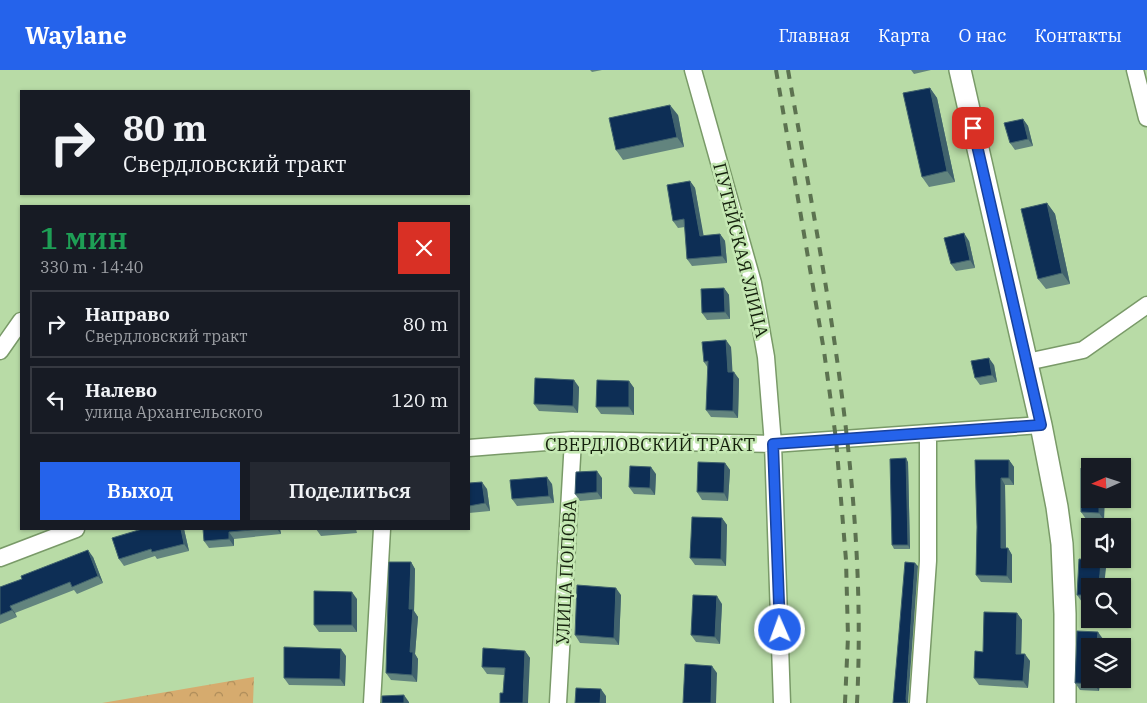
<!DOCTYPE html>
<html lang="ru">
<head>
<meta charset="utf-8">
<style>
	body { margin:0; font-family:"IBM Plex Serif",serif; background:#242831; color:#f1f3f6; height:100vh; display:flex; flex-direction:column; font-size:19px; white-space:nowrap }
	* { box-sizing:border-box; margin:0 }
	p { font-size:16px; color:#9ea1a6 }
	.icon { flex:none; width:28px; height:28px; fill:none; stroke:currentColor; stroke-width:2; stroke-linecap:round; stroke-linejoin:round }
	.map { position:relative; flex:1; overflow:hidden }
	.side { position:absolute; left:20px; top:135px; width:450px; height:325px; display:flex; flex-direction:column; background:#171b24; border-radius:0px; box-shadow:0 1px 4px #0004 }
	.side>* { flex:none }
	.banner { position:absolute; left:20px; top:20px; width:450px; height:105px; border-radius:0px; box-shadow:0 1px 4px #0004; background:#171b24; color:#f1f3f6; overflow:hidden }
	.needle { width:32px; rotate:267deg }
	.fabs { position:absolute; left:1081px; top:388px; display:grid; gap:10px }
	.fabs a { display:grid; place-items:center; width:50px; height:50px; border-radius:0px; background:#171b24; box-shadow:0 1px 4px #0004; font-size:25px }
	.pin { position:absolute; display:grid; place-items:center; width:42px; height:42px; color:#fff; margin:-21px; border-radius:10px; box-shadow:0 2px 8px #0006 }
	.me { position:absolute; width:55px; margin:-28px; rotate:358deg; stroke-linejoin:round; filter:drop-shadow(0 0 4px #0008) }
	.turn { display:flex; align-items:center; gap:18px; height:105px; padding:0 20px; font-size:22px }
	.turn .icon { width:65px; height:65px; stroke-width:2.5 }
	.turn b { display:block; font-size:35px; line-height:42px }
	.round { display:grid; place-items:center; flex:none; width:52px; height:52px; border-radius:0px; background:#242831 }
	.head { display:flex; align-items:center; justify-content:space-between; height:85px; padding:0 20px }
	h1 { font-size:30px; font-weight:600; line-height:38px; color:#1e9e55 }
	.action { display:flex; gap:10px; margin-top:auto; padding:10px 20px }
	.action a { flex:1; height:58px; border-radius:0px; background:#2563eb; color:#fff; font-size:20px; font-weight:600; line-height:58px; text-align:center }
	.action a+a { background:#242831; color:#f1f3f6 }
	ul { padding:0; list-style:none }
	li { display:flex; align-items:center; gap:15px; height:68px; margin:0 10px 8px; padding:0 10px; border:2px solid #363941; border-radius:0px }
	li div { flex:1 }
	li b { display:block; font-size:19px }
	li em { font-style:normal }
	header { display:flex; align-items:center; gap:30px; box-sizing:border-box; height:70px; padding:0 25px; background:#2563eb; color:#fff }
	header strong { font-size:24px }
	nav { display:flex; gap:28px; margin-inline-start:auto; font-size:18px }
	.map>svg:first-child { display:block }
</style>
</head>
<body>
<header>
<strong>Waylane</strong>
<nav><a>Главная</a><a>Карта</a><a>О нас</a><a>Контакты</a></nav>
</header>
<div class="map">
<svg width="1147" height="633" viewBox="0 0 1147 633">
	<defs>
		<pattern id="forest-crowns" width="20" height="18" patternUnits="userSpaceOnUse" patternTransform="scale(1.25)"><rect width="20" height="18" fill="#d6ab6e"/><path d="M2 6a3 3 0 1 1 6 0M12 15a3 3 0 1 1 6 0" fill="none" stroke="#ac8b59"/></pattern>
	</defs>
	<rect width="100%" height="100%" fill="#b8dba6"/>
	<!-- forest -->
	<path fill="url(#forest-crowns)" d="M254 607 253 633H102Z"/>
	<g fill="none" stroke-linecap="round" stroke-linejoin="round">
		<defs>
			<path id="minor" d="M693 0 753 213 766 287 773 374 782 633
				M1135 0 1147 48
				M0 281 21 251
				M1027 292 1083 280 1147 235
				M469 378 573 370 773 374 1041 355
				M0 488 76 459
				M372 633 382 459
				M558 633 573 370
				M918 633 928 491V363"/>
			<path id="tertiary" d="M960 0 1041 355 1057 437 1062 474 1065 544V633"/>
		</defs>
		<!-- minor casing -->
		<use href="#minor" stroke="#799a68" stroke-width="19"/>
		<!-- tertiary casing -->
		<use href="#tertiary" stroke="#799a68" stroke-width="24"/>
		<!-- minor -->
		<use href="#minor" stroke="#fff" stroke-width="16"/>
		<!-- tertiary -->
		<use href="#tertiary" stroke="#fff" stroke-width="21"/>
		<!-- rail -->
		<path stroke="#5c7250" stroke-width="4" stroke-dasharray="9 9" stroke-linecap="butt" d="M776 0 824 281 836 369 846 490 848 567 845 633
			M788 0C825 209 868 420 857 633"/>
	</g>
	<!-- wall -->
	<path fill="#62847e" d="M590 0H602L592 2Z
		M911 0H931L914 4Z
		M930 18 937 28 955 112 929 117 922 107Z
		M678 45 684 77 623 90 616 80Z
		M1023 49 1028 56 1033 76 1015 80 1010 73Z
		M690 111 695 118 703 166 720 164 725 171 727 193 692 196 687 189 685 157 678 158 673 151Z
		M1047 133 1055 144 1070 214 1046 219 1038 209Z
		M969 171 975 198 956 201 951 194Z
		M724 218 729 225 730 249 707 250 702 243Z
		M731 277 732 302 739 309 738 348 711 347 706 340 708 298 704 292Z
		M994 295 997 312 980 315 975 308Z
		M629 311 634 318V345L601 344 596 337Z
		M579 317 578 343 539 341 534 334Z
		M1009 390 1014 397V415H1005L1006 478H1008L1012 485V513L981 512 976 505 977 457Z
		M908 392 910 479H894L892 475Z
		M725 393 730 400 728 431 702 430 697 422Z
		M1081 398 1104 450 1086 449 1081 442Z
		M656 404 655 425 634 424 629 417Z
		M602 408V429L580 431 575 424Z
		M469 413 487 419 490 441 469 443Z
		M552 414 554 433 517 436 512 429Z
		M722 448 727 455 726 496 695 495 690 488Z
		M184 459 189 481 157 489 155 486 124 496 119 489Z
		M203 459H280L281 464 234 469V476L209 478 204 471Z
		M316 459H356L357 463 321 466Z
		M93 487 103 513 77 524 74 520 15 543 17 547 0 554V517Z
		M1101 491 1106 498 1090 516V532H1082L1077 525Z
		M411 492 415 499 414 541 418 547 415 584 418 589 417 612 391 610 386 603Z
		M621 525 619 575 580 573 575 565Z
		M357 529V562H319L314 555Z
		M722 534 720 574 696 572 691 565Z
		M1017 543 1022 550 1021 584 1030 591 1028 618 979 615 974 608 983 582Z
		M1103 569 1090 609H1100L1099 621 1080 620 1075 613Z
		M525 581 530 588 503 623 504 605 487 604 482 597Z
		M346 586 345 616 289 615 284 608Z"/>
	<!-- shaded-wall -->
	<path fill="#40626d" d="M930 18 937 28 955 112 947 101Z
		M670 35 678 45 684 77 677 67Z
		M1023 49 1028 56 1033 76 1028 69Z
		M690 111 695 118 705 173 700 166Z
		M1047 133 1055 144 1070 214 1062 203Z
		M964 163 969 171 975 198 970 190Z
		M720 164 725 171 727 193 722 186Z
		M724 218 729 225 730 249 725 242Z
		M726 270 731 277 733 309 728 302Z
		M989 288 994 295 997 312 992 305Z
		M734 302 739 309 738 348 733 341Z
		M574 310 579 317 578 343 573 336Z
		M629 311 634 318V345L629 337Z
		M906 388 908 392 910 479 908 475Z
		M1009 390 1014 397V415L1009 408Z
		M725 393 730 400 728 431 724 423Z
		M651 397 656 404 655 425 650 418Z
		M597 401 602 408V429L597 422Z
		M547 407 552 414 554 433 549 426Z
		M1001 408 1005 415 1006 485 1001 478Z
		M482 412 487 419 490 441 485 433Z
		M1099 429H1105L1104 450 1099 443Z
		M722 448 727 455 726 496 721 489Z
		M181 459H184L189 481 184 474Z
		M277 459H280L281 464Z
		M229 462 234 469V476L229 469Z
		M1008 478 1012 485V513L1007 506Z
		M88 480 93 487 103 513 98 506Z
		M1101 491 1106 498 1104 516H1099Z
		M411 492 415 499 414 541 418 547 415 584 418 589 417 612 412 605 410 582 409 539Z
		M915 493 918 496 908 633H907L906 629Z
		M616 518 621 525 619 575 614 568Z
		M352 522 357 529V562L352 555Z
		M717 526 722 534 720 574 715 567Z
		M10 536 15 543 17 547 12 540Z
		M1017 543 1022 550 1021 591 1016 584Z
		M1098 562 1103 569 1102 576H1097Z
		M341 579 346 586 345 616 340 609Z
		M525 581 530 588 528 633H523Z
		M1025 584 1030 591 1028 618 1023 611Z
		M712 596 717 603 716 633H711Z
		M1094 609H1100L1099 621 1094 614Z
		M601 619 606 626V633H600Z
		M404 625 409 632V633H404Z"/>
	<!-- building -->
	<path fill="#0d2e55" stroke="#40626d" d="M930 18 947 101 922 107 903 23Z
		M670 35 677 67 616 80 609 48Z
		M1023 49 1028 69 1010 73 1004 53Z
		M690 111 700 166 720 164 722 186 687 189 684 149 673 151 667 115Z
		M1047 133 1062 203 1038 209 1021 139Z
		M964 163 970 190 951 194 944 168Z
		M724 218 725 242 702 243 701 219Z
		M726 270 728 302H734L733 341 706 340 708 291 704 292 702 272Z
		M989 288 992 305 975 308 971 291Z
		M535 308 574 310 573 336 534 334Z
		M597 310 629 311V337H596Z
		M906 388 908 475H892L890 389Z
		M975 390H1009V408H1001V478H1008L1007 506 976 505 977 457Z
		M698 392 725 393 724 423 697 422Z
		M630 396 651 397 650 418 629 417Z
		M1081 398 1090 399V429H1099V443L1081 442Z
		M597 401V422L575 424 576 402Z
		M547 407 549 426 512 429 510 410Z
		M482 412 485 433 469 436V413Z
		M692 447 722 448 721 489 690 488Z
		M142 459H181L184 474 152 482 151 479 119 489 112 468Z
		M203 459H262L229 462V469L204 471Z
		M88 480 98 506 72 517 70 512 10 536 12 540 0 545V517L22 509 21 506Z
		M1079 489 1101 491 1099 516H1090V525H1077Z
		M389 492H411L409 539H413L410 582H413L412 605 386 603Z
		M905 492 915 493 906 629 907 633H893Z
		M577 515 616 518 614 568 575 565Z
		M314 521 352 522V555H314Z
		M693 525 717 526 715 567 691 565Z
		M984 542 1017 543 1016 584H1025L1023 611 974 608 975 581 983 582Z
		M1077 561 1098 562 1097 576H1090V609H1094V614L1075 613Z
		M284 577 341 579 340 609 284 608Z
		M483 578 525 581 523 633H500V623H503L505 598 482 597Z
		M685 594 712 596 711 633H683Z
		M576 618 601 619 600 633H575Z
		M404 625V633H382V626Z"/>
	<g fill="none" stroke-linecap="round" stroke-linejoin="round">
		<defs>
			<path id="route" d="M780 560 773 374 1041 355 973 58"/>
		</defs>
		<!-- route casing -->
		<use href="#route" stroke="#184099" stroke-width="12"/>
		<!-- route -->
		<use href="#route" stroke="#2563eb" stroke-width="9"/>
	</g>
	<g text-anchor="middle" dominant-baseline="central" stroke-width="5" stroke-linejoin="round" paint-order="stroke">
		<!-- street labels -->
		<g font-size="18" fill="#15210d" stroke="#c5e8b3">
			<text transform="translate(741 180) rotate(76)">ПУТЕЙСКАЯ УЛИЦА</text>
			<text x="650" y="374">СВЕРДЛОВСКИЙ ТРАКТ</text>
			<text transform="translate(566 502) rotate(-87)">УЛИЦА ПОПОВА</text>
		</g>
	</g>
</svg>
<div class="fabs">
<a><svg class="needle" viewBox="-14 -14 28 28"><path d="M0-13l5 13h-10z" fill="#e53935"/><path d="M0 13l5-13h-10z" fill="#9ea1a6"/></svg></a>
<a><svg class="icon" aria-label="sound" viewBox="0 0 24 24"><path d="M4 9h4l5-4v14l-5-4H4zM17 9q2 3 0 6"/></svg></a>
<a><svg class="icon" aria-label="search" viewBox="0 0 24 24"><circle cx="10" cy="10" r="6"/><path d="M15 15l6 6"/></svg></a>
<a><svg class="icon" aria-label="layers" viewBox="0 0 24 24"><path d="M12 4l9 5-9 5-9-5zM3 14l9 5 9-5"/></svg></a>
</div>
<div class="pin" style="left:973px;top:58px;background:#d93025"><svg class="icon" aria-label="arrive" viewBox="0 0 24 24"><path d="M6 21V4h12l-3 4 3 4H6"/></svg></div>
<svg class="me" style="left:780px;top:560px" viewBox="-20 -20 40 40"><circle r="17" fill="#2563eb" stroke="#fff" stroke-width="3"/><path d="M0-11L8 9 0 5-8 9z" fill="#fff"/></svg>
<div class="banner">
<div class="turn"><svg class="icon" aria-label="right" viewBox="0 0 24 24"><path d="M7 20v-9h11M14 6l5 5-5 5"/></svg><div><b>80 m</b>Свердловский тракт</div></div>
</div>
<section class="side">
<div class="head"><div><h1>1 мин</h1><p>330 m · 14:40</p></div><a class="round" style="background:#d93025;color:#fff"><svg class="icon" aria-label="close" viewBox="0 0 24 24"><path d="M6 6l12 12M18 6L6 18"/></svg></a></div>
<ul>
<li><svg class="icon" aria-label="right" viewBox="0 0 24 24"><path d="M7 20v-9h11M14 6l5 5-5 5"/></svg><div><b>Направо</b><p>Свердловский тракт</p></div><em>80 m</em></li>
<li><svg class="icon" aria-label="left" viewBox="0 0 24 24"><path d="M17 20v-9H6M10 6l-5 5 5 5"/></svg><div><b>Налево</b><p>улица Архангельского</p></div><em>120 m</em></li>
</ul>
<div class="action"><a>Выход</a><a>Поделиться</a></div>
</section>
</div>
</body>
</html>
